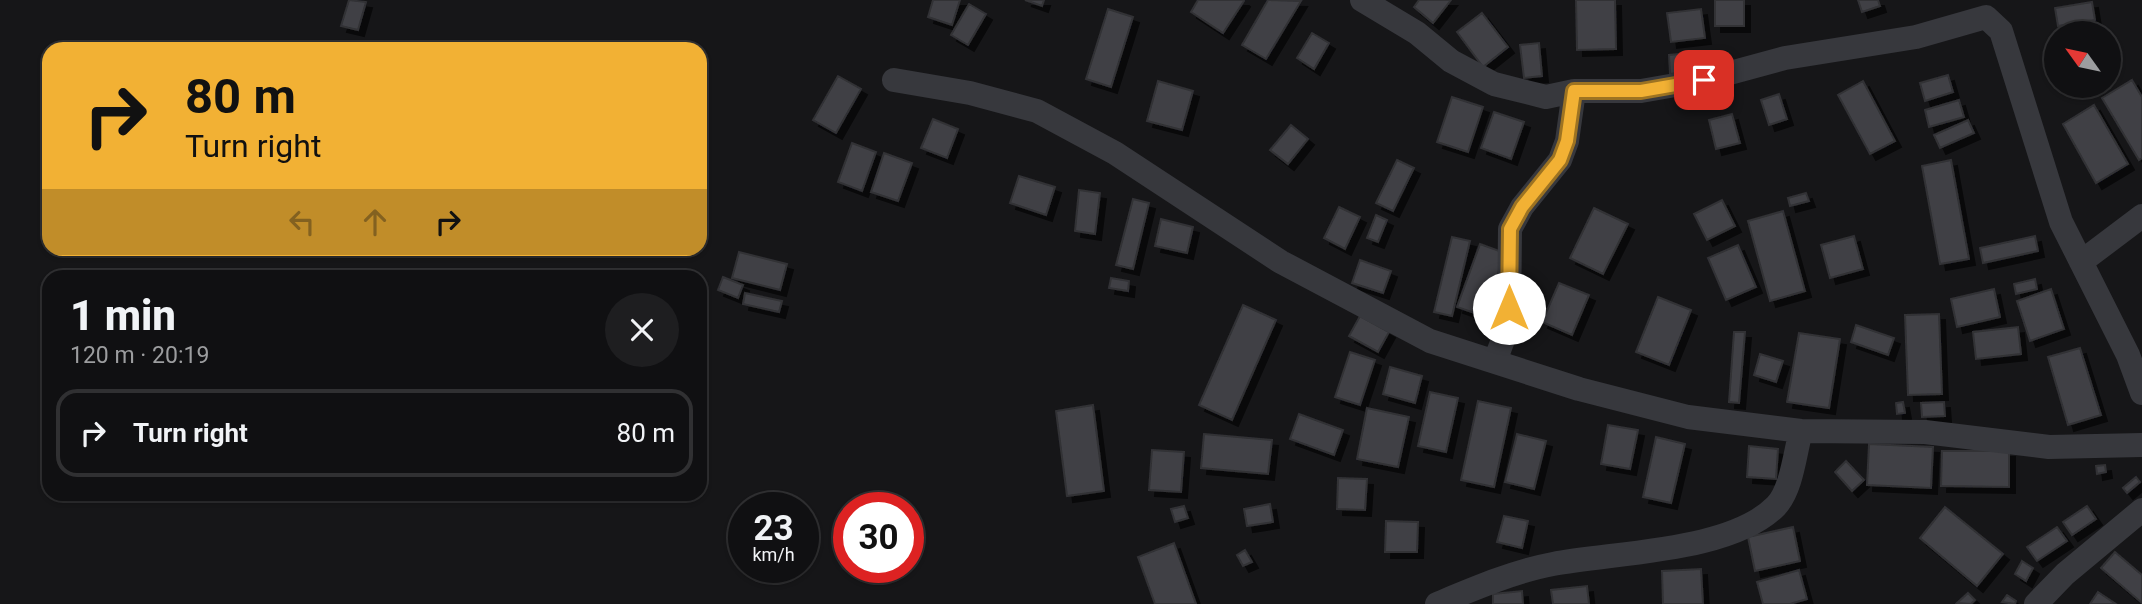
<!DOCTYPE html>
<html lang="en">
<head>
<meta charset="utf-8">
<style>
	body { margin:0; font-family:Roboto,sans-serif; background:#1e1e20; color:#f1f3f6; height:100vh; display:flex; flex-direction:column; font-size:26px; white-space:nowrap }
	* { box-sizing:border-box; margin:0 }
	p { font-size:23px; color:#9c9d9f }
	.icon { flex:none; width:38px; height:38px; fill:none; stroke:currentColor; stroke-width:2; stroke-linecap:round; stroke-linejoin:round }
	.map { position:relative; flex:1; overflow:hidden }
	.sheet { position:absolute; left:42px; top:270px; width:665px; height:231px; display:flex; flex-direction:column; background:#101012; border-radius:21px; box-shadow:0 2px 5px #0004,0 0 0 2px #303032 }
	.sheet>* { flex:none }
	.guide { position:absolute; left:42px; top:42px; width:665px; height:214px; border-radius:21px; box-shadow:0 2px 5px #0004,0 0 0 2px #303032; background:#f2b134; color:#111; overflow:hidden }
	.needle { width:46px; rotate:303deg }
	.tools { position:absolute; left:2044px; top:21px; display:grid; gap:14px }
	.tools a { display:grid; place-items:center; width:77px; height:77px; border-radius:50%; background:#101012; box-shadow:0 2px 5px #0004,0 0 0 2px #303032; font-size:35px }
	.speed { position:absolute; left:728px; top:492px; display:flex; gap:14px; font-size:35px; font-weight:700; text-align:center }
	.speed>* { display:grid; place-content:center; width:91px; height:91px; border-radius:50%; background:#101012; box-shadow:0 2px 5px #0004,0 0 0 2px #303032; line-height:1 }
	.speed small { font-size:18px; font-weight:400 }
	.speed .limit { border:10px solid #d22; background:#fff; color:#111 }
	.pin { position:absolute; display:grid; place-items:center; width:60px; height:60px; color:#fff; margin:-30px; border-radius:14px; box-shadow:0 4px 10px #0006 }
	.me { position:absolute; width:77px; margin:-38px; rotate:0deg; stroke-linejoin:round; filter:drop-shadow(0 0 5px #0008) }
	.turn { display:flex; align-items:center; gap:24px; height:147px; padding:0 28px; font-size:32px }
	.turn .icon { width:91px; height:91px; stroke-width:2.5 }
	.turn b { display:block; font-size:49px; line-height:60px }
	.lanes { display:flex; align-items:center; height:66px; padding:0 28px; background:#0003; justify-content:center; gap:35px; direction:ltr }
	.lanes .off { opacity:.35 }
	.round { display:grid; place-items:center; flex:none; width:74px; height:74px; border-radius:37px; background:#1e1e20 }
	.summary { display:flex; align-items:center; justify-content:space-between; height:119px; padding:0 28px }
	h1 { font-size:42px; font-weight:800; line-height:52px }
	ul { padding:0; list-style:none }
	li { display:flex; align-items:center; gap:21px; height:88px; margin:0 14px 10px; padding:0 14px; border:4px solid #303032; border-radius:21px }
	li div { flex:1 }
	li b { display:block; font-size:26px }
	li em { font-style:normal }
	.map>svg:first-child { display:block }
</style>
</head>
<body>
<div class="map">
<svg width="2142" height="604" viewBox="0 0 2142 604">
	<defs>
		<filter id="shadow"><feDropShadow dx="6" dy="6" stdDeviation="0" flood-color="#0009"/></filter>
	</defs>
	<rect width="100%" height="100%" fill="#161618"/>
	<!-- building -->
	<path fill="#404145" stroke="#303034" stroke-width="2" filter="url(#shadow)" d="M349 0 366 2 358 30 341 26Z
		M933 0H960L952 25 928 17Z
		M1025 0H1044L1042 6Z
		M1198 0H1243L1244 1 1223 33 1191 12Z
		M1268 0 1301 1 1266 59 1242 45Z
		M1419 0H1451L1433 23 1414 7Z
		M1576 0H1615L1616 49 1577 50Z
		M1715 0H1744V26H1715Z
		M1858 0H1878L1880 6 1862 12Z
		M2092 2 2095 20 2058 26 2055 8Z
		M969 4 986 14 968 45 951 35Z
		M1108 9 1133 17 1111 87 1086 79Z
		M1701 9 1705 38 1671 42 1667 13Z
		M1482 13 1508 47 1483 67 1457 32Z
		M1312 33 1329 43 1314 69 1297 58Z
		M1539 43 1542 76 1524 78 1520 45Z
		M1678 54 1679 73 1670 74 1669 55Z
		M1948 75 1953 92 1925 101 1920 83Z
		M838 76 861 89 836 133 813 120Z
		M2132 80 2142 97V158L2139 160 2102 98Z
		M1158 81 1193 91 1182 130 1147 121Z
		M1863 81 1895 141 1870 154 1838 95Z
		M1779 94 1787 119 1769 125 1761 100Z
		M1452 97 1483 107 1468 152 1437 142Z
		M1959 100 1964 117 1929 127 1925 110Z
		M2094 105 2128 164 2096 183 2063 124Z
		M1494 112 1524 122 1511 159 1481 148Z
		M1732 114 1740 143 1716 149 1709 120Z
		M933 119 958 129 947 158 921 148Z
		M1968 120 1974 133 1940 148 1934 135Z
		M1291 125 1308 139 1288 164 1270 150Z
		M852 143 876 152 862 191 838 182Z
		M884 153 912 163 898 201 871 192Z
		M1397 160 1414 168 1393 211 1376 203Z
		M1951 160 1969 259 1940 264 1922 166Z
		M1019 176 1055 187 1046 215 1010 203Z
		M1079 190 1100 193 1095 234 1075 231Z
		M1806 193 1809 201 1790 206 1788 198Z
		M1133 199 1149 203 1133 269 1116 265Z
		M1722 200 1735 226 1707 240 1694 214Z
		M1339 207 1360 217 1345 249 1324 238Z
		M1594 208 1628 224 1603 274 1570 258Z
		M1783 211 1805 291 1770 301 1748 221Z
		M1376 215 1387 220 1378 242 1367 238Z
		M1161 219 1193 227 1187 253 1155 246Z
		M1854 236 1863 269 1830 278 1821 245Z
		M2035 236 2038 251 1983 263 1980 248Z
		M1452 237 1470 241 1452 316 1434 312Z
		M1480 244 1505 253 1483 316 1457 307Z
		M1738 245 1756 287 1726 300 1708 258Z
		M739 252 787 264 780 290 732 278Z
		M1360 260 1391 271 1383 293 1352 283Z
		M723 277 743 285 738 298 718 290Z
		M1111 278 1129 281 1128 291 1109 288Z
		M2035 279 2037 289 2016 294 2014 284Z
		M1559 283 1589 295 1572 335 1542 322Z
		M1994 289 2000 317 1957 327 1951 299Z
		M2051 289 2064 329 2030 341 2017 301Z
		M745 293 782 301 779 312 743 304Z
		M1658 297 1691 310 1669 365 1636 352Z
		M1243 305 1276 320 1232 420 1199 405Z
		M1939 314 1942 394 1908 395 1905 315Z
		M1360 316 1389 332 1378 352 1349 336Z
		M1856 325 1894 338 1888 355 1851 342Z
		M2018 327 2021 354 1976 359 1973 332Z
		M1734 332H1745L1739 403 1729 402Z
		M1799 333 1840 339 1829 408 1787 402Z
		M2080 348 2101 415 2068 425 2048 357Z
		M1350 352 1375 360 1360 405 1335 397Z
		M1760 354 1783 361 1776 382 1754 375Z
		M1390 367 1422 376 1415 403 1383 394Z
		M1430 392 1458 398 1446 452 1418 446Z
		M1478 401 1511 408 1494 487 1461 480Z
		M1903 402 1905 413 1897 414 1896 403Z
		M1944 402 1945 416 1922 417 1921 403Z
		M1093 405 1104 491 1067 496 1056 411Z
		M1367 408 1409 417 1398 467 1357 459Z
		M1299 414 1343 430 1334 455 1290 439Z
		M1608 425 1638 430 1630 469 1601 464Z
		M1204 434 1272 440 1268 474 1201 468Z
		M1517 434 1546 441 1534 489 1505 482Z
		M1656 437 1685 444 1671 503 1643 497Z
		M1869 444 1933 447 1931 488 1867 485Z
		M1749 446 1778 449 1776 479 1747 477Z
		M1152 450 1184 452 1181 492 1149 490Z
		M1942 451H2009V487L1941 486Z
		M1846 461 1864 480 1852 491 1835 472Z
		M2105 465 2106 472 2097 474 2096 466Z
		M2136 477 2140 482 2127 493 2123 488Z
		M1338 478 1367 479 1365 510 1337 509Z
		M1270 504 1273 522 1247 526 1244 509Z
		M1184 506 1188 518 1175 522 1171 509Z
		M2087 506 2096 519 2072 535 2063 522Z
		M1945 507 2003 554 1977 586 1920 538Z
		M1504 516 1528 521 1522 548 1497 542Z
		M1386 521 1418 522 1417 552H1385Z
		M1793 527 1800 561 1755 571 1748 537Z
		M2057 527 2067 541 2037 561 2027 547Z
		M1174 543 1196 604H1155L1138 557Z
		M1245 550 1252 562 1243 566 1237 555Z
		M2115 552 2142 575V603L2101 568Z
		M2022 561 2033 568 2026 581 2015 574Z
		M1701 569 1703 604H1663L1662 571Z
		M1799 570 1807 599 1790 604H1763L1757 582Z
		M1587 586 1589 604H1553L1551 590Z
		M1522 591 1523 604H1493V594Z
		M2098 592 2116 604H2090Z
		M1968 593 1975 600 1971 604 1957 603Z
		M2007 595 2016 601 2015 604 2002 602Z"/>
	<g fill="none" stroke-linecap="round" stroke-linejoin="round">
		<!-- street -->
		<path stroke="#37383d" stroke-width="24" d="M1362 0 1417 33 1451 61 1494 84 1546 97 1574 91H1641L1704 80 1785 58 1916 37 1986 17 2001 31 2061 222 2128 355 2142 393
			M894 80 970 93 1037 111 1115 153 1281 262 1430 341 1579 389 1688 417 1801 431 1925 432 2049 447 2142 445
			M2081 262 2142 216
			M1495 361 1509 324 1510 229 1522 207 1560 160 1567 141 1574 91
			M1437 604C1473 589 1515 571 1553 564 1615 552 1731 552 1776 506 1792 489 1795 452 1801 431
			M2036 604 2065 574 2142 510"/>
	</g>
	<g fill="none" stroke-linecap="round" stroke-linejoin="round">
		<defs>
			<path id="route" d="M1509 308 1510 229 1522 207 1560 160 1567 141 1574 91H1641L1704 80"/>
		</defs>
		<!-- route casing -->
		<use href="#route" stroke="#9d7322" stroke-width="18"/>
		<!-- route -->
		<use href="#route" stroke="#f2b134" stroke-width="12"/>
	</g>
</svg>
<div class="tools">
<a><svg class="needle" viewBox="-14 -14 28 28"><path d="M0-13l5 13h-10z" fill="#e53935"/><path d="M0 13l5-13h-10z" fill="#9c9d9f"/></svg></a>
</div>
<div class="speed"><div>23<small>km/h</small></div><div class="limit">30</div></div>
<div class="pin" style="left:1704px;top:80px;background:#d93025"><svg class="icon" aria-label="arrive" viewBox="0 0 24 24"><path d="M6 21V4h12l-3 4 3 4H6"/></svg></div>
<svg class="me" style="left:1509px;top:308px" viewBox="-20 -20 40 40"><circle r="19" fill="#fff"/><path d="M0-13L10 11 0 6-10 11z" fill="#f2b134"/></svg>
<div class="guide">
<div class="turn"><svg class="icon" aria-label="right" viewBox="0 0 24 24"><path d="M7 20v-9h11M14 6l5 5-5 5"/></svg><div><b>80 m</b>Turn right</div></div>
<div class="lanes"><svg class="icon off" aria-label="left" viewBox="0 0 24 24"><path d="M17 20v-9H6M10 6l-5 5 5 5"/></svg><svg class="icon off" aria-label="ahead" viewBox="0 0 24 24"><path d="M12 20V5M6 11l6-6 6 6"/></svg><svg class="icon" aria-label="right" viewBox="0 0 24 24"><path d="M7 20v-9h11M14 6l5 5-5 5"/></svg></div>
</div>
<section class="sheet">
<div class="summary"><div><h1>1 min</h1><p>120 m · 20:19</p></div><a class="round"><svg class="icon" aria-label="close" viewBox="0 0 24 24"><path d="M6 6l12 12M18 6L6 18"/></svg></a></div>
<ul>
<li><svg class="icon" aria-label="right" viewBox="0 0 24 24"><path d="M7 20v-9h11M14 6l5 5-5 5"/></svg><div><b>Turn right</b></div><em>80 m</em></li>
</ul>
</section>
</div>
</body>
</html>
